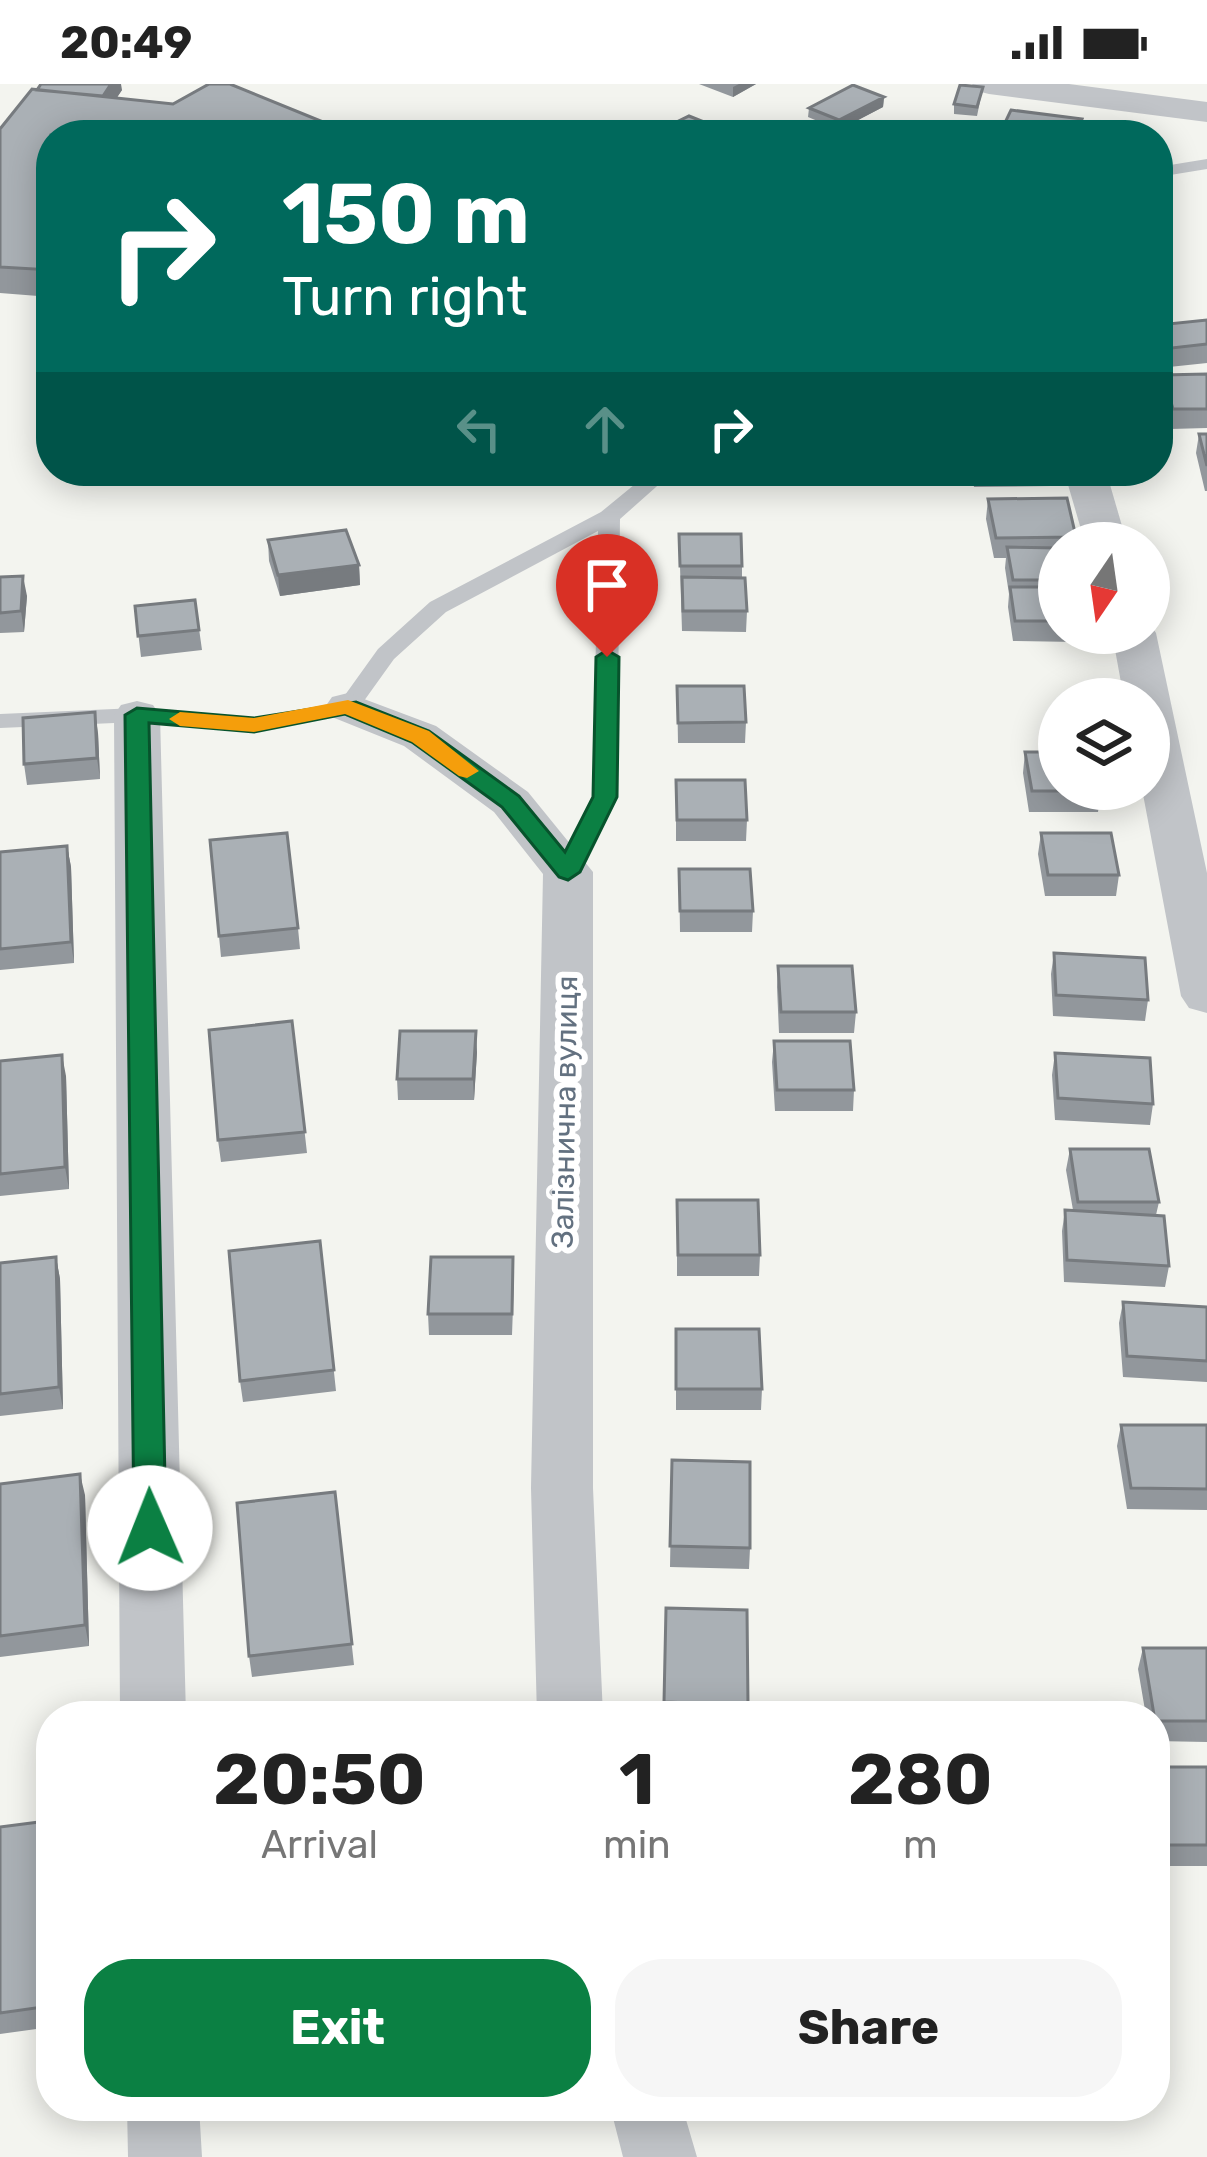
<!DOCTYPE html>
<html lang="en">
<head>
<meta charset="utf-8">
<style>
	body { margin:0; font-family:Rubik,sans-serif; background:#f6f6f6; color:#222; height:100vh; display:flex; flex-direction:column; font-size:45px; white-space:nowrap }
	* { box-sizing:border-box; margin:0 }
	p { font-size:39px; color:#767676 }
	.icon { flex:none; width:66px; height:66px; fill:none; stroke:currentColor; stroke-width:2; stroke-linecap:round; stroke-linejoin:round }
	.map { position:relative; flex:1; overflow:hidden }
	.drawer { position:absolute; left:36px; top:1617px; width:1134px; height:420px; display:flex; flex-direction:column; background:#fff; border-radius:48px; box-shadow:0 6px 30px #0003 }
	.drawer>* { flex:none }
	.top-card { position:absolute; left:36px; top:36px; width:1137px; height:366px; border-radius:48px; box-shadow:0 6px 30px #0003; background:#00695c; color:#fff; overflow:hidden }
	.needle { width:78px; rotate:193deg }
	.controls { position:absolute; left:1038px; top:438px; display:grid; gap:24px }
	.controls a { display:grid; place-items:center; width:132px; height:132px; border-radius:50%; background:#fff; box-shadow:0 6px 30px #0003; font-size:60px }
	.pin { position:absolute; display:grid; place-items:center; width:102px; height:102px; color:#fff; margin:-123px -51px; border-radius:50% 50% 50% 0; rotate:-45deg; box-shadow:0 0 12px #0007 }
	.pin .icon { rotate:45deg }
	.me { position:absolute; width:132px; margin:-66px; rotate:359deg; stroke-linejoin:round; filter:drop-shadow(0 0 9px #0008) }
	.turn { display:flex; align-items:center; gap:42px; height:252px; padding:0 48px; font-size:54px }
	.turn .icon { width:156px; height:156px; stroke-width:2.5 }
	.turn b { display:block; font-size:84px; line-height:102px }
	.lanes { display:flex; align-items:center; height:114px; padding:0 48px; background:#0003; justify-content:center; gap:60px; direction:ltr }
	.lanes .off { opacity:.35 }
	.eta { display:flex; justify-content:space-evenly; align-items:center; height:204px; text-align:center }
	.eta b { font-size:72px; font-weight:700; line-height:84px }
	.cta { display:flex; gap:24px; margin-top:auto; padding:24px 48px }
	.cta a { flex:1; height:138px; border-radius:48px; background:#0b8043; color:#fff; font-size:48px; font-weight:700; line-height:138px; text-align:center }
	.cta a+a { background:#f6f6f6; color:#222 }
	.status { display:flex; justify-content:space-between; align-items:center; height:84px; padding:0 60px; background:#fff; direction:ltr }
	.status svg { height:33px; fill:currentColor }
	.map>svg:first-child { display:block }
</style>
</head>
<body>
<div class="status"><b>20:49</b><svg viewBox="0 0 49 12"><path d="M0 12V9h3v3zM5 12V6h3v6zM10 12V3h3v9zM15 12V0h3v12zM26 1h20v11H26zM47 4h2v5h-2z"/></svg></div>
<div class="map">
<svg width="1207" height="2073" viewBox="0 0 1207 2073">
	<rect width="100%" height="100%" fill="#f3f4ef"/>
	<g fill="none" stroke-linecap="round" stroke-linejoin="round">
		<!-- lane -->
		<path fill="#c1c4c8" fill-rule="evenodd" d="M1207 75V85L1158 93V83Z
			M651 387H674L620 435 617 713 577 794H559L556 788 593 713 598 447 446 528 394 575 356 628 254 648 137 638 0 644V630L137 624 254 634 340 618 378 565 430 518 601 428Z"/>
		<!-- street -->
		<path fill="#c1c4c8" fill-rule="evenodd" d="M972 0H1069L1207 18V38L989 10 977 7Z
			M1064 387H1106L1127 459H1085Z
			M1149 539 1156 549 1207 789V929L1189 924 1181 912 1142 705H1149V615H1124L1112 549H1149Z
			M348 609 436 642 528 708 593 788V1404L603 1632H537L531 1404 543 790 494 728 404 662 332 633 325 623 332 613Z
			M137 617 153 621 160 631 186 1632H120L114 631 121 621Z
			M127 2022H199L202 2073H128Z
			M610 2022H682L697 2073H623Z"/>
	</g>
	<!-- wall -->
	<path fill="#92979c" d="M699 0H756L733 13Z
		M983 3 977 32 954 30V20Z
		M37 6H122L116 14 355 51H51V213L0 209V45Z
		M884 13 883 23 839 46 808 33 809 24Z
		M1207 236V279L1169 283 1158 268V241Z
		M1207 290V344L1170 345 1160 310 1163 291Z
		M1199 350H1207V407H1205L1196 369Z
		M971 387H1053L1052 402 974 403Z
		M988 415 1076 453V459H1059V549H1078L1077 558 1013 557 1008 523 1009 510 1005 484 1006 474H994L986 435Z
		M679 450 742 482V494L747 527 746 548 682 547Z
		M268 456 359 481 360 501 280 512 269 477Z
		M0 493 27 512 24 548 0 549Z
		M195 516 202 566 141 573 135 522Z
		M677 602 746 638 745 659H678Z
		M98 649 100 695 27 701 24 680Z
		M1025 668 1101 707 1098 728H1029L1023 689Z
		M676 696 747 736 746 757H676Z
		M1041 749 1119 791 1116 812H1045L1038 770Z
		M67 762 71 783 74 879 0 886V768Z
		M679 785 753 827 752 848H680Z
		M298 844 300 865 221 873 219 852Z
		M1054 869 1148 916 1145 937 1053 932 1051 890Z
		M778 882 856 928 854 949H779L777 903Z
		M292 937 307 1069 221 1078 218 1056Z
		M774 957 854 1006 853 1027H775L772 978Z
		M477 968 474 1016H398L397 995Z
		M1055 969 1153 1020 1150 1041 1055 1036 1052 991Z
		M0 977 66 992 69 1105 0 1112Z
		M1070 1065 1159 1118 1156 1131 1169 1182 1165 1203 1064 1198 1062 1147 1065 1126H1073L1066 1086Z
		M677 1116 760 1171 759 1192H677Z
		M320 1157 336 1307 243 1318 240 1297Z
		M56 1173 60 1195 63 1325 0 1332V1179Z
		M514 1195 512 1251H429L428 1230Z
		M1123 1218 1207 1223V1298L1123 1293 1119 1239Z
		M676 1245 762 1305 761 1326H676Z
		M1121 1341H1207V1426L1127 1425 1117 1362Z
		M672 1376 750 1464 749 1485 670 1483Z
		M0 1400 85 1411 89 1562 0 1573Z
		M335 1408 354 1581 252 1593 249 1572Z
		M666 1524 748 1621 747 1632H663Z
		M1143 1564H1207V1658L1155 1657V1632H1146L1138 1585Z
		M1156 1683H1207V1782H1163L1155 1728Z
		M0 1743 51 1753V1943L0 1950Z"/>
	<!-- shaded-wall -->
	<path fill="#777b7f" d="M111 0H121L122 6 103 35 100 17Z
		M739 0H756L733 13V3Z
		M884 13 883 23 839 46V36Z
		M359 481 360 501 280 512 278 491Z
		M23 492 27 512 24 548 21 527Z
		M95 628 98 649 100 695 97 674Z
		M67 762 71 783 74 879 71 858Z
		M476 947 477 968 474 1016 473 995Z
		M62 971 66 992 69 1105 65 1083Z
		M56 1173 60 1195 63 1325 59 1303Z
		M80 1390 85 1411 89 1562 85 1541Z
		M47 1737 51 1753V1925L50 1922Z"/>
	<!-- building -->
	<path fill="#aab0b5" stroke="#777b7f" stroke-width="3" d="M41 0H111L103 12 37 6Z
		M209 0H230L355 51H51V186L0 183V45L32 5 173 20Z
		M853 1 884 13 839 36 809 24Z
		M960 1 983 3 977 23 954 20Z
		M1011 26 1082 35 1075 51H1030L1001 47Z
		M689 32 719 44 706 51H650Z
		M1207 236V260L1172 264 1158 244V241Z
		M1207 290V325H1173L1163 291Z
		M1199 350H1207V382Z
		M1067 414 1076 453 996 454 988 415Z
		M346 446 359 481 278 491 268 456Z
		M679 450H741L742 482H680Z
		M1007 463 1059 464V496H1013Z
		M23 492 21 527 0 529V493Z
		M682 493 745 494 747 527H683Z
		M1010 503H1059V537H1015Z
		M195 516 199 546 138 552 135 522Z
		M677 602H744L746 638 678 639Z
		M95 628 97 674 24 680 23 634Z
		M1025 668H1059V705H1101V707H1032Z
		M676 696H745L747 736H677Z
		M287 749 298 844 219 852 210 756Z
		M1041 749H1111L1119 791H1048Z
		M67 762 71 858 0 865V768Z
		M679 785H750L753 827H680Z
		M1054 869 1145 874 1148 916 1056 911Z
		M778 882H852L856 928H781Z
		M292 937 305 1048 218 1056 209 946Z
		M400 947H476L473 995H397Z
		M774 957H850L854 1006H777Z
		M1055 969 1150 974 1153 1020 1058 1014Z
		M62 971 65 1083 0 1090V977Z
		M1070 1065H1149L1159 1118H1078Z
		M677 1116H758L760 1171H678Z
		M1065 1126 1164 1132 1169 1182 1067 1176Z
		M320 1157 334 1286 240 1297 229 1167Z
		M56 1173 59 1303 0 1310V1179Z
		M431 1173H513L512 1230H428Z
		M1123 1218 1207 1223V1277L1127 1272Z
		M676 1245H759L762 1305H676Z
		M1121 1341H1207V1405L1131 1404Z
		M672 1376 750 1378V1464L670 1462Z
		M80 1390 85 1541 0 1552V1400Z
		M335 1408 352 1560 249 1572 237 1419Z
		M666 1524 747 1526 748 1621 664 1618Z
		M1143 1564H1207V1637H1155Z
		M1156 1683H1207V1761H1168Z
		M47 1737 50 1922 0 1929V1743Z"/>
	<!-- route -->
	<path fill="#0b8043" stroke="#07532c" stroke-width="3" d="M607 566 619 573 617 713 580 788 568 796 559 793 502 723 412 658 345 630 254 648 149 639 166 1444 161 1452 150 1456 139 1452 134 1444 125 631 137 624 254 634 356 618 429 647 519 712 565 768 593 713 596 573Z"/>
	<!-- slow -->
	<path fill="#f59e0b" d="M348 616 429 647 479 687 467 694 459 692 412 658 345 630 254 648 180 642 169 635 180 628 254 634Z"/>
	<g text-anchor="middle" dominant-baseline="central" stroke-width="12" stroke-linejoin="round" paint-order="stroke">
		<!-- street labels -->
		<g font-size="30" fill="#637180" stroke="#fff">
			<text transform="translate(565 1028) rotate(-89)">Залізнична вулиця</text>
		</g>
	</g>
</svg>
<div class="controls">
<a><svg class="needle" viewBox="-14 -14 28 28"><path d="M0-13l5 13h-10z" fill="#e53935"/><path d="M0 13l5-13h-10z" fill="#767676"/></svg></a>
<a><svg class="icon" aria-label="layers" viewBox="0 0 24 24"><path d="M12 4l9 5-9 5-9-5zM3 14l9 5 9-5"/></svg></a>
</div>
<div class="pin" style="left:607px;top:573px;background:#d93025"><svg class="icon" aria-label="arrive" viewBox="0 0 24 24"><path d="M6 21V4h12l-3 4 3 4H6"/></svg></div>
<svg class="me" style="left:150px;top:1444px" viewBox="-20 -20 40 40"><circle r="19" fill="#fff"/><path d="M0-13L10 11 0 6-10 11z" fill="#0b8043"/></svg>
<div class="top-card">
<div class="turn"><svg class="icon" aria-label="right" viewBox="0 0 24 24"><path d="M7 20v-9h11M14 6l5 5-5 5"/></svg><div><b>150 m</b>Turn right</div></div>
<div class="lanes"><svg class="icon off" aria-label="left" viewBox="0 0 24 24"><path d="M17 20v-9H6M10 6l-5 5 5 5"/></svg><svg class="icon off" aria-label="ahead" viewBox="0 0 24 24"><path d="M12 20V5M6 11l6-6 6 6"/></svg><svg class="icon" aria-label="right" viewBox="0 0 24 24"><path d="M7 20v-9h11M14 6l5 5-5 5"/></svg></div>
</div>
<section class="drawer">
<div class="eta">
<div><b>20:50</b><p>Arrival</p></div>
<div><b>1</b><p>min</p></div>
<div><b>280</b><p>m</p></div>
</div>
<div class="cta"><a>Exit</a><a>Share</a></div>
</section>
</div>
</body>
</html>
